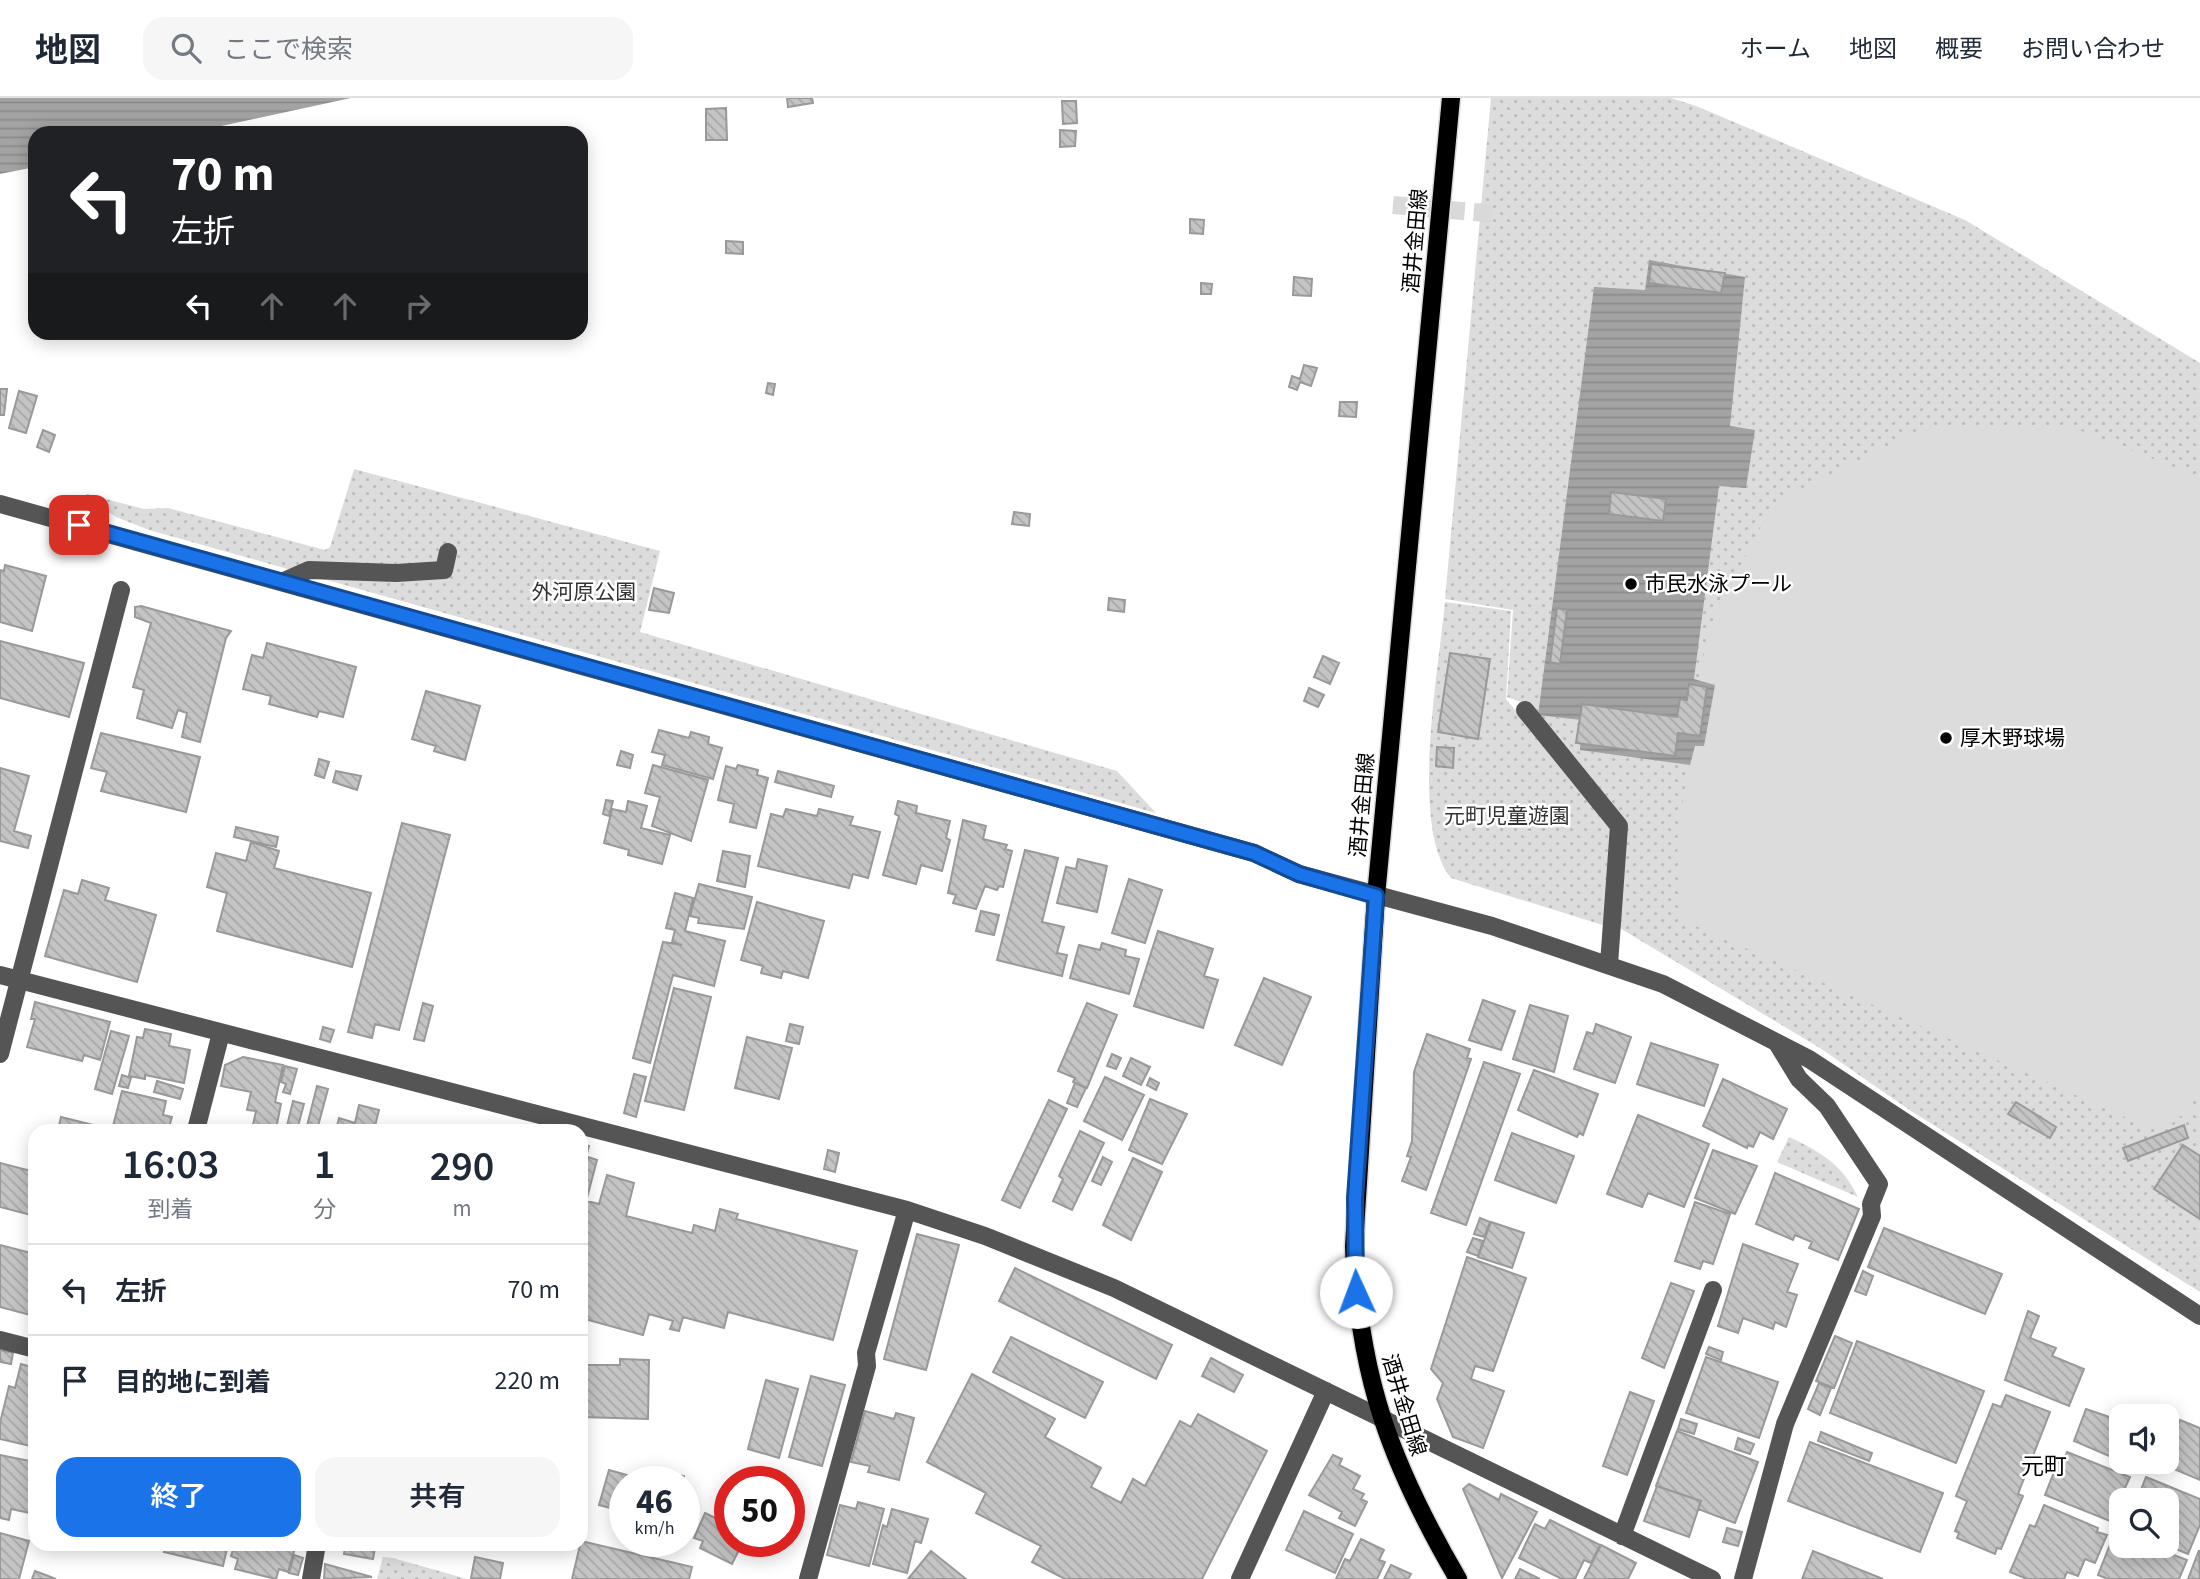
<!DOCTYPE html>
<html lang="ja">
<head>
<meta charset="utf-8">
<style>
	body { margin:0; font-family:"Source Sans 3","Noto Sans JP",sans-serif; background:#f6f6f7; color:#1f2937; height:100vh; display:flex; flex-direction:column; font-size:26px; white-space:nowrap }
	* { box-sizing:border-box; margin:0 }
	p { font-size:23px; color:#747a83 }
	.icon { flex:none; width:38px; height:38px; fill:none; stroke:currentColor; stroke-width:2; stroke-linecap:round; stroke-linejoin:round }
	.map { position:relative; flex:1; overflow:hidden }
	.drawer { position:absolute; left:28px; top:1026px; width:560px; height:427px; display:flex; flex-direction:column; background:#fff; border-radius:21px; box-shadow:0 4px 18px #0003 }
	.drawer>* { flex:none }
	.banner { position:absolute; left:28px; top:28px; width:560px; height:214px; border-radius:21px; box-shadow:0 4px 18px #0003; background:#202124; color:#fff; overflow:hidden }
	.tools { position:absolute; left:2109px; top:1306px; display:grid; gap:14px }
	.tools a { display:grid; place-items:center; width:70px; height:70px; border-radius:14px; background:#fff; box-shadow:0 4px 18px #0003; font-size:35px }
	.speed { position:absolute; left:609px; top:1368px; display:flex; gap:14px; font-size:35px; font-weight:700; text-align:center }
	.speed>* { display:grid; place-content:center; width:91px; height:91px; border-radius:50%; background:#fff; box-shadow:0 4px 18px #0003; line-height:1 }
	.speed small { font-size:18px; font-weight:400 }
	.speed .limit { border:10px solid #d22; background:#fff; color:#111 }
	.pin { position:absolute; display:grid; place-items:center; width:60px; height:60px; color:#fff; margin:-30px; border-radius:14px; box-shadow:0 4px 10px #0006 }
	.me { position:absolute; width:77px; margin:-38px; rotate:358deg; stroke-linejoin:round; filter:drop-shadow(0 0 5px #0008) }
	.turn { display:flex; align-items:center; gap:24px; height:147px; padding:0 28px; font-size:32px }
	.turn .icon { width:91px; height:91px; stroke-width:2.5 }
	.turn b { display:block; font-size:49px; line-height:60px }
	.lanes { display:flex; align-items:center; height:66px; padding:0 28px; background:#0003; justify-content:center; gap:35px; direction:ltr }
	.lanes .off { opacity:.35 }
	.eta { display:flex; justify-content:space-evenly; align-items:center; height:119px; text-align:center }
	.eta b { font-size:42px; font-weight:600; line-height:49px }
	.primary-button { display:flex; gap:14px; margin-top:auto; padding:14px 28px }
	.primary-button a { flex:1; height:80px; border-radius:21px; background:#1a73e8; color:#fff; font-size:28px; font-weight:600; line-height:80px; text-align:center }
	.primary-button a+a { background:#f6f6f7; color:#1f2937 }
	ul { padding:0; list-style:none }
	li { display:flex; align-items:center; gap:21px; height:91px; padding:0 28px; border-top:2px solid #e0e1e3 }
	li div { flex:1 }
	li b { display:block; font-size:26px }
	li em { font-style:normal }
	header { display:flex; align-items:center; gap:42px; box-sizing:border-box; height:98px; padding:0 35px; background:#fff; border-bottom:2px solid #e0e1e3 }
	header strong { font-size:33px }
	nav { display:flex; gap:38px; margin-inline-start:auto; font-size:24px }
	.search { width:490px; height:63px; background:#f6f6f7; display:flex; align-items:center; gap:18px; box-sizing:border-box; padding:0 24px; border-radius:21px; color:#747a83; font-size:26px }
	.map>svg:first-child { display:block }
</style>
</head>
<body>
<header>
<strong>地図</strong>
<div class="search"><svg class="icon" aria-label="search" viewBox="0 0 24 24"><circle cx="10" cy="10" r="6"/><path d="M15 15l6 6"/></svg>ここで検索</div>
<nav><a>ホーム</a><a>地図</a><a>概要</a><a>お問い合わせ</a></nav>
</header>
<div class="map">
<svg width="2200" height="1481" viewBox="0 0 2200 1481">
	<defs>
		<pattern id="park-dots" width="8" height="8" patternUnits="userSpaceOnUse" patternTransform="scale(1.75)"><rect width="8" height="8" fill="#dcdcdc"/><path d="M2 2h.1M6 6h.1" fill="none" stroke="#bbb" stroke-width="1.8" stroke-linecap="round"/></pattern>
		<pattern id="water-rules" width="6" height="5" patternUnits="userSpaceOnUse" patternTransform="scale(1.75)"><rect width="6" height="5" fill="#a3a3a3"/><path d="M0 2.5h6" fill="none" stroke="#8b8b8b"/></pattern>
		<pattern id="building-back-hatch" width="6" height="6" patternUnits="userSpaceOnUse" patternTransform="scale(1.75)"><rect width="6" height="6" fill="#c4c4c4"/><path d="M-1 5l2 2M0 0l6 6M5-1l2 2" fill="none" stroke="#a7a7a7"/></pattern>
	</defs>
	<rect width="100%" height="100%" fill="#fff"/>
	<!-- park -->
	<path fill="url(#park-dots)" d="M1491 0H1671L1696 8 1965 122 2200 265V1194L1911 1013 1820 950 1618 829 1623 726 1527 606 1507 599 1513 512 1445 501Z
		M354 371 660 453 640 534 1117 673 1156 715 149 432 116 419 85 398 87 396 144 411 168 410 325 452 330 449Z
		M1445 504 1511 513 1506 601 1614 729 1606 828 1451 780C1409 728 1439 571 1445 504Z
		M1789 1039C1821 1054 1842 1066 1858 1099L1777 1064Z
		M383 1459 393 1460 467 1481H377Z"/>
	<!-- pitch -->
	<path fill="#dcdcdc" d="M2066 327 2200 379V984L2188 1015 2152 1031 1682 822 1677 745 1707 534 1773 405 1927 328Z"/>
	<!-- water -->
	<path fill="url(#water-rules)" d="M0 0H351L189 35H35V69L0 76Z
		M1649 162 1745 179 1730 328 1755 332 1746 390 1719 388 1694 581 1715 587 1704 648H1695L1690 667 1580 652 1581 622 1538 617 1594 189 1645 192Z"/>
	<!-- building -->
	<path fill="url(#building-back-hatch)" stroke="#999" stroke-width="2" d="M787 0H812L813 5 788 9Z
		M1062 3H1076L1077 25 1063 26Z
		M726 10 727 42H706V11Z
		M1060 32 1076 33 1075 48 1060 49Z
		M1190 121 1204 122 1203 136 1190 135Z
		M726 143 743 144V156L726 155Z
		M1651 166 1725 175 1721 195 1649 185Z
		M1294 179 1312 181 1311 198 1293 197Z
		M1201 185 1212 186 1211 196H1201Z
		M1304 267 1317 270 1311 288 1300 284 1297 292 1289 289 1292 278 1300 281Z
		M768 285 775 286 773 297 766 295Z
		M0 291H7L4 317H0Z
		M19 293 37 298 26 335 9 330Z
		M1340 304H1357L1356 319 1339 318Z
		M43 332 55 337 49 354 37 349Z
		M1611 394 1666 401 1663 423 1609 416Z
		M1014 414 1030 416 1029 428 1012 426Z
		M5 467 46 478 32 533 0 524V472L4 473Z
		M654 490 674 495 669 515 649 512Z
		M1109 500 1125 502 1124 514 1108 512Z
		M141 508 231 533 226 540 200 644 182 639 187 615 178 612 172 630 137 620 144 592 133 589 151 525 135 519V509Z
		M1557 510 1567 512 1560 566 1550 564Z
		M0 543 84 565 69 619 0 600Z
		M267 545 356 569 343 619 319 613 317 619 269 606 271 598 243 591 252 557 263 560Z
		M1450 555 1490 561 1478 641 1438 634Z
		M1323 558 1339 565 1330 586 1314 579Z
		M1689 586 1707 589 1700 638 1678 635 1675 658 1576 645 1582 606 1677 619 1680 601 1687 602Z
		M1309 590 1324 597 1318 609 1304 603Z
		M426 593 480 608 465 662 434 653 436 648 412 641Z
		M659 632 689 640 691 634 709 639 708 646 722 650 713 681 662 667 665 657 652 654Z
		M101 635 200 659 186 714 101 693 107 674 91 670Z
		M1437 649 1454 650 1453 670 1436 668Z
		M621 653 633 657 630 670 617 667Z
		M319 661 329 664 324 680 315 677Z
		M653 667 708 682 691 743 652 728 660 699 645 695Z
		M738 667 758 672 757 677 768 680 756 730 730 724 734 706 718 702 726 668 736 671Z
		M0 670 29 678 14 733 31 738 28 750 0 743Z
		M336 673 361 678 357 692 333 684Z
		M778 673 834 688 831 699 775 684Z
		M606 702 613 703 609 718 603 716Z
		M628 703 647 708 641 730 670 737 662 766 628 757 629 752 604 745 612 711 626 714Z
		M898 703 917 708 916 715 950 723 946 740 950 742 942 773 921 767 916 786 883 777 899 718 895 716Z
		M786 711 817 718 819 711 853 719 850 727 880 734 868 780 853 776 849 790 758 768 771 716 783 719Z
		M963 722 986 728 983 741 1007 747 1005 751 1012 753 1003 789 999 788 997 792 985 788 976 811 953 805 956 797 948 795Z
		M402 725 450 737 399 932 375 926 372 940 348 934Z
		M236 729 278 739 276 749 234 739Z
		M251 744 279 753 274 770 371 795 352 869 217 833 227 795 207 789 216 755 246 763Z
		M1025 752 1058 760 1042 824 1064 829 1057 855 1067 857 1062 878 997 862Z
		M723 753 750 758 745 789 717 783Z
		M1078 761 1107 768 1097 814 1057 805 1066 769 1076 771Z
		M1129 781 1162 792 1145 845 1112 835Z
		M82 782 109 790 105 802 156 817 137 884 45 858 64 792 78 796Z
		M699 786 752 799 744 831 698 825 699 820 690 818Z
		M675 795 693 800 685 833 725 843 714 888 673 877 650 965 633 960 663 844 682 847 672 844 675 832 666 830Z
		M757 804 824 823 808 880 783 873 781 880 761 875 763 868 741 862Z
		M981 813 999 817 994 837 976 833Z
		M1158 833 1213 851 1204 878 1218 882 1203 930 1134 908Z
		M1102 845 1126 852 1125 858 1139 861 1129 896 1070 880 1079 847 1100 852Z
		M1264 880 1311 899 1282 967 1235 947Z
		M674 890 711 899 684 1012 645 1003Z
		M1483 902 1515 913 1501 952 1469 942Z
		M35 904 110 924 100 962 84 957 82 963 27 949 35 921H31Z
		M423 905 433 908 424 943 414 941Z
		M1087 905 1117 917 1087 990 1073 984 1075 980 1058 973Z
		M1530 907 1568 918 1554 974 1513 961Z
		M790 926 803 929 799 946 786 943Z
		M1596 926 1631 939 1615 985 1574 971 1587 934 1593 936Z
		M323 929 334 932 330 944 320 941Z
		M145 931 171 936 169 948 190 952 184 985 145 977V981L129 978 137 939 143 940Z
		M111 933 129 938 112 996 95 991Z
		M1427 936 1470 951 1467 960 1471 961 1426 1092 1402 1083 1411 1059 1407 1058 1412 1043 1414 974Z
		M747 939 792 950 779 1001 735 990Z
		M1651 945 1718 967 1704 1008 1637 986Z
		M1112 956 1121 960 1116 971 1107 968Z
		M243 959 283 967 275 1004 281 1006 276 1031 253 1027 256 1013 247 1012 251 994 221 988 225 967Z
		M1131 960 1150 969 1141 987 1123 978Z
		M1484 964 1520 976 1466 1127 1431 1115Z
		M285 968 297 971 290 996 283 994 286 986 281 984Z
		M1534 972 1598 996 1583 1037 1579 1035 1577 1039 1518 1012Z
		M634 976 646 979 636 1019 624 1015Z
		M122 977 131 980 128 990 119 988Z
		M1105 979 1144 997 1122 1042 1084 1023Z
		M1150 980 1159 985 1156 992 1147 987Z
		M1723 981 1787 1011 1773 1041 1760 1034 1753 1049 1748 1047 1747 1050 1703 1028Z
		M157 983 183 991 180 1001 154 994Z
		M1075 985 1086 990 1077 1009 1067 1005Z
		M317 988 328 991 317 1032H306Z
		M122 993 166 1003 163 1017 172 1019 168 1032H112Z
		M1150 1001 1187 1016 1162 1066 1129 1052Z
		M1049 1002 1067 1011 1020 1110 1002 1102Z
		M293 1003 304 1006 297 1032H286Z
		M2016 1004 2056 1029 2050 1040 2008 1016Z
		M359 1007 379 1012 374 1032H336L339 1020 355 1025Z
		M1638 1017 1709 1046 1684 1109 1648 1095 1642 1109 1607 1096Z
		M61 1019 97 1028 96 1032H58Z
		M2184 1027 2188 1040 2128 1063 2123 1050Z
		M1080 1033 1104 1045 1072 1112 1053 1103 1063 1081 1059 1078Z
		M1512 1035 1574 1058 1556 1105 1495 1082Z
		M581 1046 589 1048 581 1079Z
		M2183 1047 2200 1058V1121L2154 1091Z
		M828 1052 839 1055 835 1074 824 1071Z
		M1713 1052 1757 1068 1735 1116 1695 1100Z
		M588 1059 597 1062 582 1119 581 1083Z
		M1103 1059 1112 1064 1101 1087 1092 1083Z
		M1133 1060 1162 1074 1131 1142 1103 1127Z
		M0 1065 35 1074V1118L0 1109Z
		M1775 1075 1859 1111 1838 1162 1809 1150 1812 1144 1795 1137 1793 1142 1756 1126Z
		M607 1077 634 1085 626 1118 692 1135 694 1127 715 1133 720 1111 738 1116 736 1121 857 1153 833 1242 728 1214 724 1230 683 1219 679 1233 670 1231 673 1223 649 1216 643 1237 581 1220V1127L587 1103 599 1106Z
		M1695 1104 1730 1116 1713 1166 1703 1163 1700 1171 1675 1163Z
		M1480 1120 1490 1124 1484 1139 1474 1136Z
		M1491 1124 1524 1135 1512 1170 1478 1159Z
		M1884 1130 2002 1176 1985 1216 1868 1169Z
		M917 1136 959 1147 926 1272 884 1261Z
		M1473 1140 1483 1143 1478 1158 1467 1154Z
		M1743 1146 1798 1166 1787 1194 1797 1197 1786 1229 1775 1224 1773 1231 1743 1220 1738 1235 1718 1228Z
		M0 1147 35 1156 34 1218 0 1209Z
		M1467 1159 1526 1180 1493 1273 1475 1268 1471 1281 1504 1293 1483 1350 1453 1339 1437 1301 1443 1285 1431 1271Z
		M1015 1170 1172 1247 1156 1281 999 1203Z
		M1863 1173 1873 1178 1866 1197 1855 1193Z
		M1671 1185 1694 1193 1664 1270 1642 1260Z
		M2028 1213 2039 1218 2030 1240 2056 1250 2052 1258 2084 1271 2069 1308 2005 1282Z
		M1835 1238 1852 1245 1834 1290 1816 1283Z
		M1011 1239 1103 1284 1085 1320 993 1274Z
		M1857 1243 1984 1293 1956 1365 1830 1315Z
		M1709 1249 1723 1254 1721 1262 1706 1256Z
		M0 1252 13 1255 11 1266 0 1264Z
		M1706 1259 1778 1284 1759 1340 1686 1315Z
		M1211 1260 1243 1277 1234 1294 1202 1278Z
		M620 1261 649 1262 648 1321 581 1319V1267H620Z
		M21 1266 35 1270V1349L0 1341V1325L9 1288 15 1290Z
		M972 1276 1055 1321 1045 1339 1101 1370 1091 1389 1121 1405 1133 1381 1145 1388 1180 1323 1191 1329 1198 1316 1267 1353 1202 1481H1065L1032 1464 1041 1448 976 1415 986 1395 927 1364Z
		M811 1278 845 1287 822 1368 789 1359Z
		M766 1282 798 1291 779 1360 748 1351Z
		M1819 1285 1831 1290 1820 1317 1808 1311Z
		M1630 1294 1654 1303 1627 1377 1603 1368Z
		M2006 1297 2050 1314 2018 1396 2023 1398 2001 1451 1997 1450 1995 1456 1957 1440 1959 1435 1955 1433 1967 1403 1956 1398 1993 1306 2001 1309Z
		M2086 1311 2121 1323V1363L2074 1343Z
		M865 1313 894 1321 896 1315 914 1320 899 1382 868 1374 870 1368 851 1364Z
		M1681 1321 1697 1326 1694 1336 1678 1331Z
		M2180 1322 2200 1330V1382L2162 1366 2166 1363V1355Z
		M1677 1333 1758 1364 1735 1425 1698 1411 1701 1403 1656 1388Z
		M1821 1334 1872 1355 1869 1363 1818 1343Z
		M1738 1340 1754 1346 1750 1356 1735 1351Z
		M1810 1344 1943 1395 1920 1454 1788 1403Z
		M2067 1354 2130 1379 2110 1423 2045 1397 2060 1359 2064 1361Z
		M0 1357 35 1364V1391L30 1415 11 1411 9 1422 0 1420Z
		M1333 1357 1342 1361 1339 1367 1360 1378 1353 1391 1364 1396 1361 1401 1367 1404 1355 1428 1339 1420 1342 1414 1309 1397Z
		M609 1372 652 1384H625V1414L599 1407Z
		M655 1373 684 1378 683 1384H653Z
		M2146 1379 2200 1401V1427L2188 1456 2166 1447V1402H2137Z
		M1469 1386 1499 1402 1501 1396 1537 1414 1502 1480 1463 1391Z
		M1657 1388 1701 1403 1689 1439 1644 1423Z
		M858 1404 884 1411 869 1468 827 1457 840 1407 856 1411Z
		M2044 1407 2098 1430 2097 1434 2107 1437 2095 1465 2085 1461 2078 1478 2067 1474 2064 1481H2027L2010 1474 2030 1427 2035 1429Z
		M892 1411 928 1421 921 1445 915 1443 907 1475 873 1466 883 1427 887 1429Z
		M1304 1413 1353 1436 1335 1475 1286 1452Z
		M705 1415 730 1427V1444H743L732 1466 700 1450 703 1443 694 1440Z
		M1550 1422 1600 1447 1591 1465 1584 1462 1575 1481H1562L1519 1460 1535 1426 1545 1431Z
		M1727 1430 1742 1434 1738 1448 1723 1444Z
		M2115 1434 2121 1437V1447H2148L2187 1462 2179 1481H2108L2098 1477Z
		M0 1435 29 1443 19 1481H0Z
		M1361 1441 1384 1452 1379 1462 1385 1464 1377 1481H1336L1345 1461 1350 1463Z
		M581 1443 692 1469 689 1481H572Z
		M167 1446H228L223 1468 164 1454Z
		M235 1446H296L288 1474 279 1471 276 1481 235 1471 238 1461 231 1458Z
		M346 1446 375 1450 373 1461 344 1456Z
		M1601 1447 1636 1465 1628 1481H1584Z
		M2199 1452 2200 1481H2188Z
		M931 1453 966 1481H908Z
		M1813 1453 1883 1481H1802Z
		M294 1457 303 1460 298 1477 289 1475Z
		M475 1459 503 1465 500 1481 471 1480Z
		M325 1466 372 1479 324 1481Z
		M1391 1467 1411 1476 1408 1481H1384Z
		M1520 1471 1540 1481H1515Z
		M35 1473 56 1481H32Z"/>
	<g fill="none" stroke-linecap="round" stroke-linejoin="round">
		<!-- minor-tunnel -->
		<path stroke="#d9d9d9" stroke-width="18" stroke-dasharray="18 9" stroke-linecap="butt" d="M1393 107 1497 116"/>
		<defs>
			<path id="major" d="M1451 0 1376 798 1354 1148C1358 1279 1392 1368 1458 1481"/>
		</defs>
		<!-- major casing -->
		<use href="#major" stroke="#dbdbdb" stroke-width="21"/>
		<!-- minor -->
		<path stroke="#555" stroke-width="18" d="M0 406 1254 755 1299 776 1492 828 1663 886 1809 961 2200 1218
			M284 483 309 472 396 475 444 472 448 454
			M1525 612 1619 728 1609 866
			M0 877 907 1112 985 1138 1114 1190 1712 1481
			M0 956 121 492
			M196 1032 221 935
			M0 1242 35 1251
			M1622 1438 1713 1192
			M311 1481 317 1446
			M808 1481 867 1268 866 1255 907 1112
			M1240 1481 1326 1293
			M1743 1481 1785 1326 1872 1118 1871 1106 1879 1086 1827 1008 1799 981 1777 945"/>
		<!-- major -->
		<use href="#major" stroke="#000" stroke-width="18"/>
	</g>
	<g fill="none" stroke-linecap="round" stroke-linejoin="round">
		<defs>
			<path id="route" d="M79 427 1254 755 1299 776 1376 798 1355 1100 1356 1194"/>
		</defs>
		<!-- route casing -->
		<use href="#route" stroke="#114b97" stroke-width="18"/>
		<!-- route -->
		<use href="#route" stroke="#1a73e8" stroke-width="12"/>
	</g>
	<!-- markers -->
	<g fill="#000" stroke="#fff" stroke-width="2.5">
		<circle cx="1631" cy="486" r="7"/>
		<circle cx="1946" cy="640" r="7"/>
	</g>
	<g text-anchor="middle" dominant-baseline="central" stroke-width="5" stroke-linejoin="round" paint-order="stroke">
		<!-- street labels -->
		<g font-size="21" fill="#000" stroke="#fff">
			<text transform="translate(1415 143) rotate(-85)">酒井金田線</text>
			<text transform="translate(1362 707) rotate(-85)">酒井金田線</text>
			<text transform="translate(1404 1307) rotate(73)">酒井金田線</text>
		</g>
		<!-- poi labels -->
		<g font-size="21" fill="#000" stroke="#fff" text-anchor="start">
			<text x="1645" y="486">市民水泳プール</text>
			<text x="1960" y="640">厚木野球場</text>
		</g>
		<!-- park labels -->
		<g font-size="21" fill="#333" stroke="#fff">
			<text x="584" y="494">外河原公園</text>
			<text x="1507" y="718">元町児童遊園</text>
		</g>
		<!-- neighbourhood labels -->
		<g font-size="23" fill="#000" stroke="#fff">
			<text x="2044" y="1368">元町</text>
		</g>
	</g>
</svg>
<div class="tools">
<a><svg class="icon" aria-label="sound" viewBox="0 0 24 24"><path d="M4 9h4l5-4v14l-5-4H4zM17 9q2 3 0 6"/></svg></a>
<a><svg class="icon" aria-label="search" viewBox="0 0 24 24"><circle cx="10" cy="10" r="6"/><path d="M15 15l6 6"/></svg></a>
</div>
<div class="speed"><div>46<small>km/h</small></div><div class="limit">50</div></div>
<div class="pin" style="left:79px;top:427px;background:#d93025"><svg class="icon" aria-label="arrive" viewBox="0 0 24 24"><path d="M6 21V4h12l-3 4 3 4H6"/></svg></div>
<svg class="me" style="left:1356px;top:1194px" viewBox="-20 -20 40 40"><circle r="19" fill="#fff"/><path d="M0-13L10 11 0 6-10 11z" fill="#1a73e8"/></svg>
<div class="banner">
<div class="turn"><svg class="icon" aria-label="left" viewBox="0 0 24 24"><path d="M17 20v-9H6M10 6l-5 5 5 5"/></svg><div><b>70 m</b>左折</div></div>
<div class="lanes"><svg class="icon" aria-label="left" viewBox="0 0 24 24"><path d="M17 20v-9H6M10 6l-5 5 5 5"/></svg><svg class="icon off" aria-label="ahead" viewBox="0 0 24 24"><path d="M12 20V5M6 11l6-6 6 6"/></svg><svg class="icon off" aria-label="ahead" viewBox="0 0 24 24"><path d="M12 20V5M6 11l6-6 6 6"/></svg><svg class="icon off" aria-label="right" viewBox="0 0 24 24"><path d="M7 20v-9h11M14 6l5 5-5 5"/></svg></div>
</div>
<section class="drawer">
<div class="eta">
<div><b>16:03</b><p>到着</p></div>
<div><b>1</b><p>分</p></div>
<div><b>290</b><p>m</p></div>
</div>
<ul>
<li><svg class="icon" aria-label="left" viewBox="0 0 24 24"><path d="M17 20v-9H6M10 6l-5 5 5 5"/></svg><div><b>左折</b></div><em>70 m</em></li>
<li><svg class="icon" aria-label="arrive" viewBox="0 0 24 24"><path d="M6 21V4h12l-3 4 3 4H6"/></svg><div><b>目的地に到着</b></div><em>220 m</em></li>
</ul>
<div class="primary-button"><a>終了</a><a>共有</a></div>
</section>
</div>
</body>
</html>
